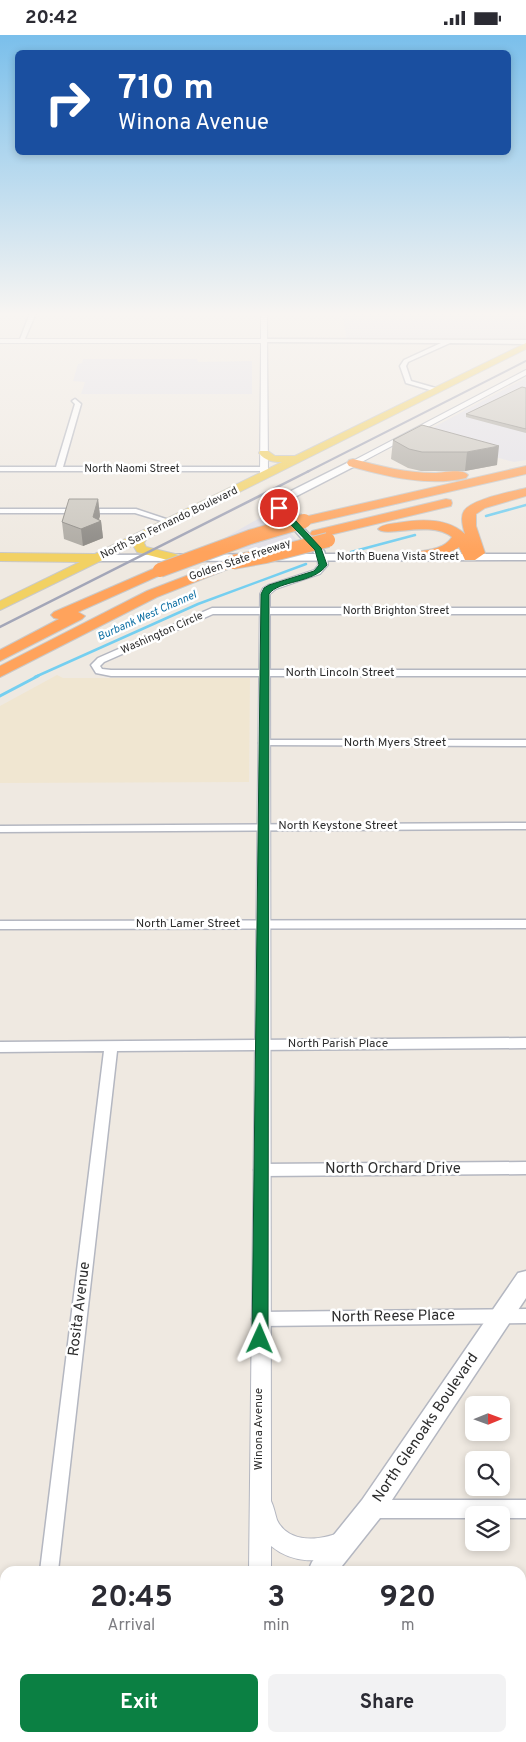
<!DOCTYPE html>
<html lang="en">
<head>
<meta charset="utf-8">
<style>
	body { margin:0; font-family:Overpass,sans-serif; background:#f2f2f3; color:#2b2b33; height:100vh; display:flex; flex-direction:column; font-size:19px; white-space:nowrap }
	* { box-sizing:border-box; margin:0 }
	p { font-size:16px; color:#7c7c81 }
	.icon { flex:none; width:28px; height:28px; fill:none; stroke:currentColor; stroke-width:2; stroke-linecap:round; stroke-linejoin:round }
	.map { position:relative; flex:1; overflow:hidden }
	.sheet { position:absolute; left:0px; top:1531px; width:526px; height:176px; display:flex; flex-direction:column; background:#fff; border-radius:15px 15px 0 0; box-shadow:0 2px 8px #0003 }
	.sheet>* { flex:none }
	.hud { position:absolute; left:15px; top:15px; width:496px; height:105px; border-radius:8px; box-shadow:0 2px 8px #0003; background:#1a4fa0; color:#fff; overflow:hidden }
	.needle { width:32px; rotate:89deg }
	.tools { position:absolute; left:465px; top:1361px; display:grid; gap:10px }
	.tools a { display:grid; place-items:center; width:45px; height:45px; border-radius:8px; background:#fff; box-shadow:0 2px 8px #0003; font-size:25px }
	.pin { position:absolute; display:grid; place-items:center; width:42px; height:42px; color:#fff; margin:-21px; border:2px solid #fff; border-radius:50%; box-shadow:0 1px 5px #0007 }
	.me { position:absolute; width:55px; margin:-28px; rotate:1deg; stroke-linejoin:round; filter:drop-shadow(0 0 4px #0008) }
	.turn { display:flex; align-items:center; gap:18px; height:105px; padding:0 20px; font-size:22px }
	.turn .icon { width:65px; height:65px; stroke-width:2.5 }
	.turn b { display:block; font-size:35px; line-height:42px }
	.eta { display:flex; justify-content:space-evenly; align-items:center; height:85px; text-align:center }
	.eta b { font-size:30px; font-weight:700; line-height:35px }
	.action { display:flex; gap:10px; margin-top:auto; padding:10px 20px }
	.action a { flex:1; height:58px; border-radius:8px; background:#0b8043; color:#fff; font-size:20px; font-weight:700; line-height:58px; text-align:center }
	.action a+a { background:#f2f2f3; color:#2b2b33 }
	.status { display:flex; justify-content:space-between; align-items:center; height:35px; padding:0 25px; background:#fff; direction:ltr }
	.status svg { height:14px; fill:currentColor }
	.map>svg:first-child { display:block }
</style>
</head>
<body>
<div class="status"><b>20:42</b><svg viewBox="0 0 49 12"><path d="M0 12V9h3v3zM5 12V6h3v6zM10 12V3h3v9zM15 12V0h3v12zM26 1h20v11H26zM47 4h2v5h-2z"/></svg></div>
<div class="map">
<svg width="526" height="1707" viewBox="0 0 526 1707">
	<rect width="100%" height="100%" fill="#efe9e1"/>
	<!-- industrial -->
	<path fill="#e3e1e8" d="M343 278H526V303H346Z
		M83 324H197L198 327 252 326V359H81L85 347 73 346 78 329 82 328Z
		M526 343V425L514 427 417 401Z
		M265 480 275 481 298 506 279 512 234 515 219 506Z"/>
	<!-- education -->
	<path fill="#f0e6d1" d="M57 640 63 643H250L249 747 0 748V671Z"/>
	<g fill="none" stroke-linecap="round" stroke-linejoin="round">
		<!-- stream-far1 -->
		<path stroke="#75cff0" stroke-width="2.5" d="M486 481 526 470
			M351 517 415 500
			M35 642 198 569 306 529"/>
		<!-- stream -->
		<path stroke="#75cff0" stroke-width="3" d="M0 661 38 641"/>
		<defs>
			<path id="minor" d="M30 278H36L24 306 19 307Z
				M264 304 526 305V309L450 308 408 327 406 331 411 346 439 354 440 355 437 357 406 348 400 331 404 325 441 308 262 307Z
				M75 364 81 369 63 432H264L267 434 264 436H0V432H56L75 369 72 366Z
				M0 474H136L175 487 171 489 135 478H0Z
				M212 573H526V579H213L104 627 100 631 102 634 111 635H526V641H111L96 638 91 630 98 623Z
				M264 705H526V711L261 710 259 708 261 706Z
				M526 788V794L0 797V791Z
				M526 885V893L0 894V886Z
				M526 1003V1013L117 1016 58 1536H40L104 1016 0 1017V1007Z
				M526 1127V1139L261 1141 256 1139 254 1135 256 1131 261 1129Z
				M526 1274V1288L260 1291 254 1289 252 1284 254 1279 260 1277Z
				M372 1465H526V1483H501V1480H474V1483H372L366 1480 363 1474 366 1468Z
				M20 1702H40L39 1707H19Z
				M381 1702H406L408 1707H383Z"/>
			<path id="tertiary" d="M261 278H267L268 441 264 444 260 441 261 308H0V304H261Z
				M526 335V340L356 430 349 428Z
				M322 520 327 523 328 530 320 539 276 554 270 559 271 1466C274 1472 275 1479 277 1485 288 1508 318 1506 338 1498L346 1501 349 1509 346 1517C322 1529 293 1529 271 1511V1536H249L260 559 263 553 268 550 314 535 318 530 317 523Z"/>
			<path id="secondary" d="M353 425 358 428 357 430 285 467 283 470 324 516 325 519H526V525L99 526 93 523 99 520 315 519 273 470 277 463Z
				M526 1236V1263L380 1483 338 1536H308L312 1527 362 1465 518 1238Z
				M177 1702H208L206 1707H176Z"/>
			<path id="primary" d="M526 308V314L147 503 144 508 146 512 179 520 181 523 179 526 175 527 137 517 133 510 0 575V566L80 527 0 526V518L95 519 282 427C273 427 265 426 259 418L260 416H268L275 421H295Z"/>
			<path id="motorway" d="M353 424C380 431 406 438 434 438 444 438 462 433 468 440L466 443C428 452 385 441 349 431L347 428 349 425Z
				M526 431V439L304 490 297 486 304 482Z
				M526 453V461L485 473 476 479V491L485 518 475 525H465L459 512C449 520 416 528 404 525L402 522 404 519C419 515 443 517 452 502 430 485 386 503 378 494 383 489 390 489 397 488 419 484 447 482 465 499 463 493 460 482 464 476 472 464 511 457 526 453Z
				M446 464 451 465 452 468 451 471 317 503 310 499 312 496Z
				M233 523 240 527 238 530 157 562 0 642V631L147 556Z
				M160 531 165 532 167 535 165 538 78 577 85 581 82 584 0 626V615L59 584 54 583 51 580 54 577Z"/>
		</defs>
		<!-- minor casing -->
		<use href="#minor" stroke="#b4b7c1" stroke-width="3"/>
		<!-- tertiary casing -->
		<use href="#tertiary" stroke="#b4b7c1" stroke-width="2"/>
		<!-- secondary casing -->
		<use href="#secondary" stroke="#b4b7c1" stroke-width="3"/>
		<!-- primary casing -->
		<use href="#primary" stroke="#c9c9c9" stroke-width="2"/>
		<!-- motorway casing -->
		<use href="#motorway" stroke="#c9c9c9" stroke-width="2"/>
		<!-- minor -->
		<use href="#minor" fill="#fff" fill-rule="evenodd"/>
		<!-- tertiary -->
		<use href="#tertiary" fill="#fff" fill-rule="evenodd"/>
		<!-- secondary -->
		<use href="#secondary" fill="#fff" fill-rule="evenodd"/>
		<!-- primary -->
		<use href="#primary" fill="#f2d163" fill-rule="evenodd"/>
		<!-- motorway -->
		<use href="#motorway" fill="#ffa35c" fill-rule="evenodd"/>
		<!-- rail-far1 -->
		<path stroke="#a3a6b8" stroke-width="2" d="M307 437 526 326"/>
		<!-- rail -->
		<path stroke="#a3a6b8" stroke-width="2.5" d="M0 592 309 436"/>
		<defs>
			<path id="motorway-bridge" d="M233 527 266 521 328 505
				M160 535 250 502 304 486"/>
		</defs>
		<!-- motorway-bridge casing -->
		<use href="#motorway-bridge" stroke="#c9c9c9" stroke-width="16" stroke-linecap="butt"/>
		<!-- motorway-bridge -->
		<use href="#motorway-bridge" stroke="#ffa35c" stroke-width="14"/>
	</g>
	<!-- wall -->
	<path fill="#afaba4" d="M526 353V398L466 382V379Z
		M422 390 497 430 465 436H421L408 433 391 424 393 405Z
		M98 464 100 481 99 484 101 486 103 503 83 511 64 504 62 487Z"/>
	<!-- shaded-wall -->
	<path fill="#8e8b86" d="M499 411 497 430 465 436 467 417Z
		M98 464 100 481 98 487 101 486 103 503 83 511 81 494 93 482Z"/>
	<!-- building -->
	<path fill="#cbc7bf" stroke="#8e8b86" d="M522 352 526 353V394L466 379Z
		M422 390 499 411 467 417H422L409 414 393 405Z
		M69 464H98L93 482 101 486 81 494 62 487Z
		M252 1702H303V1705L308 1707H251Z"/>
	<!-- sky -->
	<linearGradient id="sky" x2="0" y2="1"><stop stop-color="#7abfeb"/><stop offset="0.54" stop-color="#f8f5f2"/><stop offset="1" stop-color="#f8f5f2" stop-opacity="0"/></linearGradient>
	<rect width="526" height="517" fill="url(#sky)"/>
	<!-- route -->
	<path fill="#0b8043" stroke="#07532c" d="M276 471H282L321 513 327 530C313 549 279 545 269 559L268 1304 266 1309 260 1311 254 1309 252 1304 261 559 264 553 269 550 314 536 319 530 315 515 276 474Z"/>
	<g text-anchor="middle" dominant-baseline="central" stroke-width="5" stroke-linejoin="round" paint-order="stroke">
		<!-- far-street labels -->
		<g font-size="11" fill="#2e2e2e" stroke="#fff">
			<text x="132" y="434">North Naomi Street</text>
			<text transform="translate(169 488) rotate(-26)">North San Fernando Boulevard</text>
			<text x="398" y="522">North Buena Vista Street</text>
			<text transform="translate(240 525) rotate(-19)">Golden State Freeway</text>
			<text x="396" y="576">North Brighton Street</text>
			<text transform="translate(162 598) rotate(-24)">Washington Circle</text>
		</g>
		<!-- far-water labels -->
		<g font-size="11" font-style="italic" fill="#0d6fa3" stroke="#fff">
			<text transform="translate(147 581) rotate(-24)">Burbank West Channel</text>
		</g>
		<!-- street labels -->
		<g font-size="12" fill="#2e2e2e" stroke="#fff">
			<text x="340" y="638">North Lincoln Street</text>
			<text x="395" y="708">North Myers Street</text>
			<text x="338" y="791">North Keystone Street</text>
			<text x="188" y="889">North Lamer Street</text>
			<text x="338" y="1009">North Parish Place</text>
			<text transform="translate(259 1394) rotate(-90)">Winona Avenue</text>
		</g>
		<!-- near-street labels -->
		<g font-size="15" fill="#2e2e2e" stroke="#fff">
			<text x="393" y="1134">North Orchard Drive</text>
			<text transform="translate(80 1274) rotate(-83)">Rosita Avenue</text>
			<text transform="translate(393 1282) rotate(-1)">North Reese Place</text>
			<text transform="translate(426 1393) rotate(-56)">North Glenoaks Boulevard</text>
		</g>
	</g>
</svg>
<div class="tools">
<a><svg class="needle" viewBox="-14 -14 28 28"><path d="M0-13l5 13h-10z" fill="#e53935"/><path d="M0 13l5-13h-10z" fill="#7c7c81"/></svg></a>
<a><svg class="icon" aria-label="search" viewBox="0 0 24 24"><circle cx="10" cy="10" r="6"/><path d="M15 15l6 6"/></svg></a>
<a><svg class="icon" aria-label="layers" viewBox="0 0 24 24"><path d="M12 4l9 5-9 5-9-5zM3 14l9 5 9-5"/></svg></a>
</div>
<div class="pin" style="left:279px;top:473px;background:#d93025"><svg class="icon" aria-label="arrive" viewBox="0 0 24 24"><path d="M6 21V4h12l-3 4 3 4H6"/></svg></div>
<svg class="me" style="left:260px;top:1304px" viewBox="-20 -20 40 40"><path d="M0-17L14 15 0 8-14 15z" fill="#0b8043" stroke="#fff" stroke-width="4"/></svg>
<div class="hud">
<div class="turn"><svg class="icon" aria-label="right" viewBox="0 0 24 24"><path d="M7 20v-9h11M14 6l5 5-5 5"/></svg><div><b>710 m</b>Winona Avenue</div></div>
</div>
<section class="sheet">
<div class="eta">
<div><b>20:45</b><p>Arrival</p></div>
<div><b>3</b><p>min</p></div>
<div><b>920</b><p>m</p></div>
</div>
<div class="action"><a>Exit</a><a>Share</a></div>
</section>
</div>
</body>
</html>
